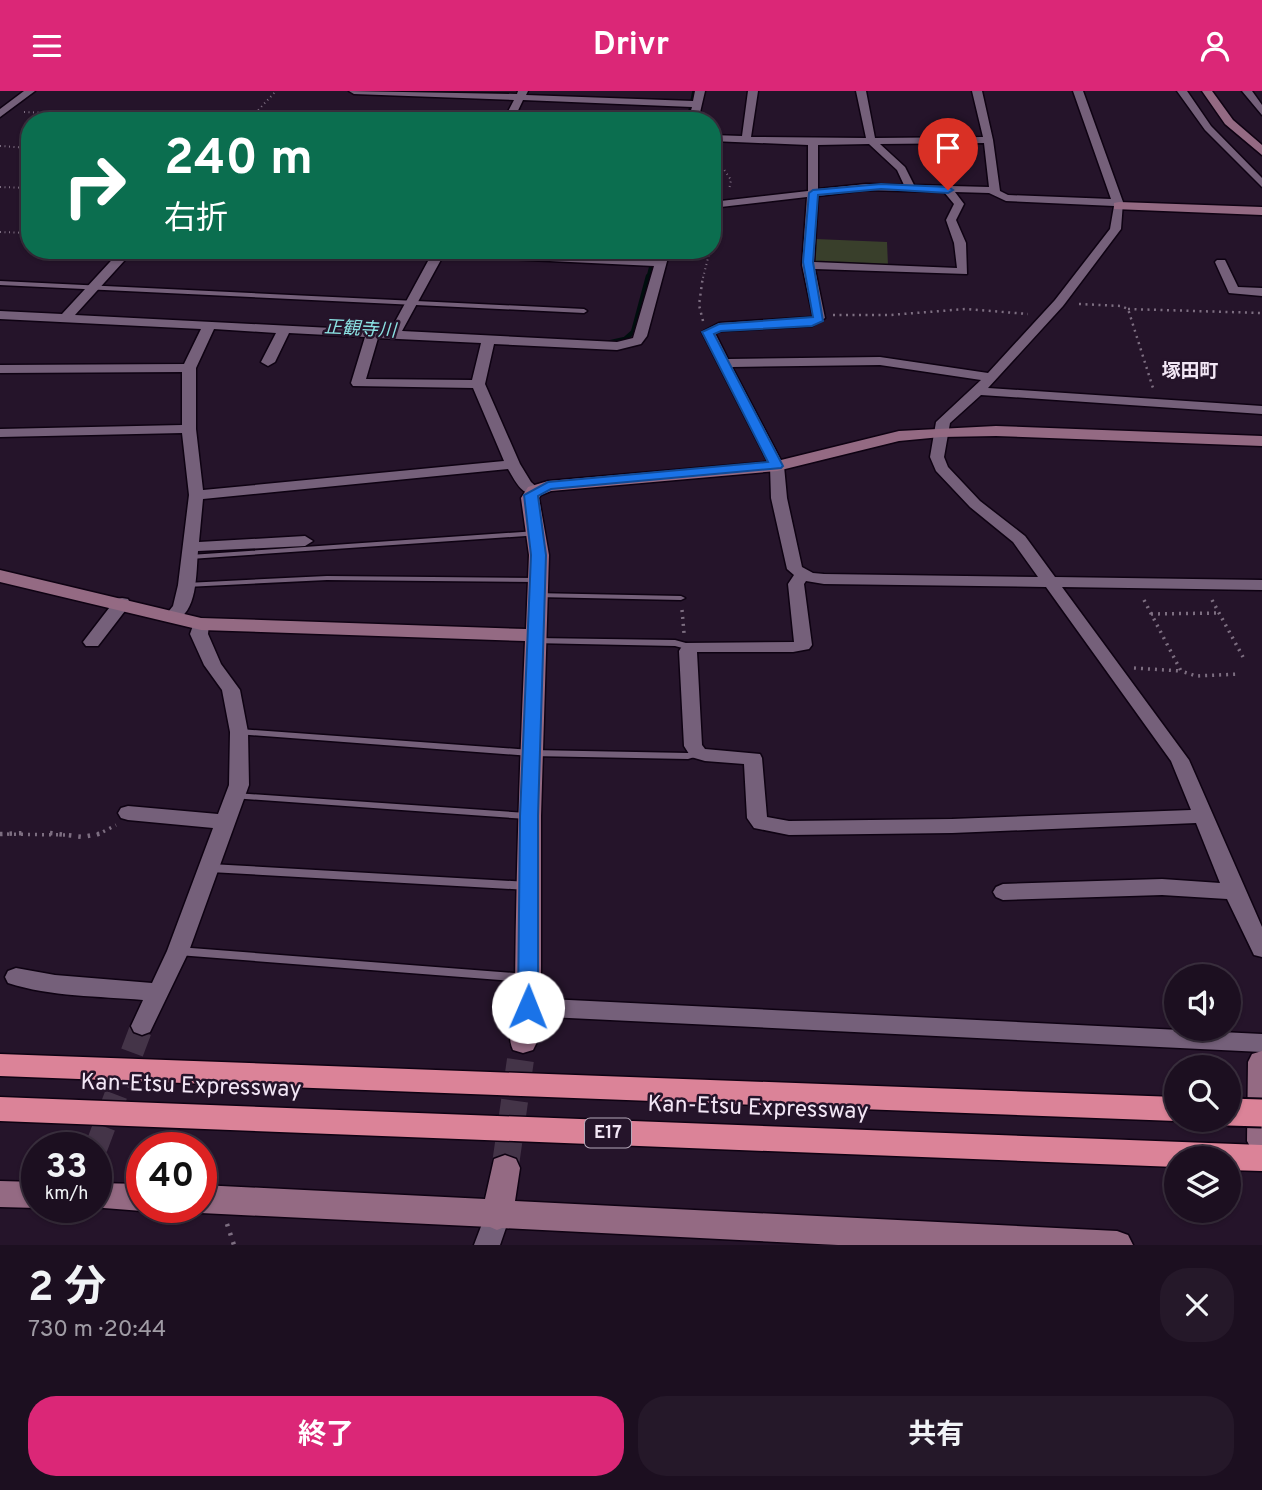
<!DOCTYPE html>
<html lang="ja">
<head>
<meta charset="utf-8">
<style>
	body { margin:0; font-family:Overpass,"Noto Sans JP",sans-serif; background:#251829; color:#f1f3f6; height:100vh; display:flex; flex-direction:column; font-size:26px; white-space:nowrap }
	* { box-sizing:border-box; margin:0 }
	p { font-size:23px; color:#a09ca5 }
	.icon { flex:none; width:38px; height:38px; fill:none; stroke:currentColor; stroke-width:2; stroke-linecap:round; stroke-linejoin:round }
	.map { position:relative; height:1154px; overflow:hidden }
	.side { display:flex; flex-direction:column; background:#1c0f20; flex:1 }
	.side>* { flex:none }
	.guide { position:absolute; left:21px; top:21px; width:700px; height:147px; border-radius:28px; box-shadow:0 2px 5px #0004,0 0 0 2px #3a2f3e; background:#0b6e4f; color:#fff; overflow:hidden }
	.tools { position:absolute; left:1164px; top:873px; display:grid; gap:14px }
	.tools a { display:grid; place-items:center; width:77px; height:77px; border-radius:50%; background:#1c0f20; box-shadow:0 2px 5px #0004,0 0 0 2px #3a2f3e; font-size:35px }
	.speed { position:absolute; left:21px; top:1041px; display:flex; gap:14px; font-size:35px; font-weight:700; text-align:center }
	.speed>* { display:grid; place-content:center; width:91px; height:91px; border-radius:50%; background:#1c0f20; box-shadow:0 2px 5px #0004,0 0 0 2px #3a2f3e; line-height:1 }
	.speed small { font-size:18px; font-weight:400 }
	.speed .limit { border:10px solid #d22; background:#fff; color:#111 }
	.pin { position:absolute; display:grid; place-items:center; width:60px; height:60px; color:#fff; margin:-72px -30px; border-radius:50% 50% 50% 0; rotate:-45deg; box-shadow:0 0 7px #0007 }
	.pin .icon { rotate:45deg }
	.me { position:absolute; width:77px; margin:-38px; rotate:1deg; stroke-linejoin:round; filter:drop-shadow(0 0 5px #0008) }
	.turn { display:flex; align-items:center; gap:24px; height:147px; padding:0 28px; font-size:32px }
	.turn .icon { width:91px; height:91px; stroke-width:2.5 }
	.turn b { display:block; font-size:49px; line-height:60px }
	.round { display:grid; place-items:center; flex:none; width:74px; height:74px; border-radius:28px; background:#251829 }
	.head { display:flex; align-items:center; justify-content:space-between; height:119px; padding:0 28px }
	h1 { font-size:42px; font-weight:700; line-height:52px }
	.action { display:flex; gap:14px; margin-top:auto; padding:14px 28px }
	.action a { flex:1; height:80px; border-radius:28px; background:#db2777; color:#fff; font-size:28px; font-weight:700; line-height:80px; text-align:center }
	.action a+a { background:#251829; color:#f1f3f6 }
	header { display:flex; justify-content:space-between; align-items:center; height:91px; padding:0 28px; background:#db2777; color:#fff; font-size:32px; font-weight:700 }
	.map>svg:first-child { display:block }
</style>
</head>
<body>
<header><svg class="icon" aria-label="menu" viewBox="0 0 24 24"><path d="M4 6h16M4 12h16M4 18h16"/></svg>Drivr<svg class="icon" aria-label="person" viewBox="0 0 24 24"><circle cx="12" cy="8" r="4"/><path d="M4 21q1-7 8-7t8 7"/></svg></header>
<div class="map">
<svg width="1262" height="1154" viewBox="0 0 1262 1154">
	<rect width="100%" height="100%" fill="#25142a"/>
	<!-- green -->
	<path fill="#393f2b" d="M816 148 887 151 888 175 818 173 814 171Z"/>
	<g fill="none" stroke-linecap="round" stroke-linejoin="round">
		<!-- stream-far1 -->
		<path stroke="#000e0e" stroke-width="3.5" d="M688 30 694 0
			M648 187 655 159"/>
		<!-- stream -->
		<path stroke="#000e0e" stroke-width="4.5" d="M607 252 625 248 633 241 648 185"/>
		<!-- street-tunnel -->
		<path stroke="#443448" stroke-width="23" stroke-dasharray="23 11" stroke-linecap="butt" d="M96 1057 142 935"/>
		<!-- secondary-tunnel -->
		<path stroke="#443448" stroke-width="27" stroke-dasharray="27 14" stroke-linecap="butt" d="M505 1077 523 951"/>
		<defs>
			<path id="lane" d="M0 190 584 218 587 220 584 222 0 194Z
				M537 440H540L541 442 540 444 190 468 186 466 190 464Z
				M327 485 537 487 541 489 537 491 327 489 186 496 182 494 186 492Z
				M533 502 681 505 685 507 681 509 536 506H533L532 504Z
				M535 547 675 549 693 554 694 556 690 559 675 555 532 552 531 550Z
				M239 638 531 659 688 662 698 659 703 662 701 664 688 668 531 665 236 643 234 641 236 639Z
				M235 702 527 722 530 723 532 725 530 727 527 728 232 707 230 705 232 703Z
				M210 773 528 791 532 792 533 795 532 798 528 799 210 781 206 780 205 777 206 774Z
				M178 856 527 883 531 884 533 887 531 890 527 891 178 864 174 863 173 860 174 857Z"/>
			<path id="street" d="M24 0H35L0 26V18Z
				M349 0 517 3 518 0H528L526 4 693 10 695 0H705L698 30H688L692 16 523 9 513 30H503L514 9 354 3Z
				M748 0H758L751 46 866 47 856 0H866L875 47 983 46 972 0H982L993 49 1000 100 1008 104 1111 108 1073 0H1083L1123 111 1121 138 1063 215 988 297 1262 315V323L981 304 950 332 944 366 948 376 980 410 1025 445 1055 486 1262 489V499L1062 496 1189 669 1262 836V866L1254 864 1227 808 1162 804 1003 809 996 806 993 801 996 796 1003 793 1162 788 1220 792 1196 732 952 742 789 744 754 737 747 727 744 673 705 670 691 666 684 655 679 560 684 552 794 551 788 493 794 484 787 478 771 407 770 375 702 241 719 232 813 226 802 174 807 106 712 117V111L808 100V54L712 50V44L742 45ZM984 52 989 96 914 94 905 76 880 53ZM869 53 897 79 904 94 866 93 818 98V54ZM866 99 944 101 954 113 946 129 954 152 957 177 814 171 818 105ZM955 101 989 102 1006 110 1114 115 1110 138 1055 209 988 282 880 266 728 268 715 242 721 240 812 235 825 227 815 178 967 183 966 152 956 129 964 113ZM880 274 981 289 936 331 930 366 936 380 970 416 1013 451 1038 486 824 483 813 482 802 476 787 407 784 375 732 276ZM806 490 824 493 1046 496 1171 670 1191 719 952 728 789 730 767 726 762 667 760 663 705 658 702 654 697 561H793L809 558 812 554 804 493Z
				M1177 0H1187L1211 35 1262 87V96L1205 39Z
				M1242 0H1252L1262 14V24Z
				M121 159H134L75 224 390 240 434 159 656 168 658 159H670L647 245 641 253 617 259 494 253 485 293 520 373 531 391 541 400 539 403C522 406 516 391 508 378L203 408 199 451 305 445 313 450 305 455 198 460C196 481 198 524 173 530L165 525 173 515 178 494 189 404 182 342 0 346V338L182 334V281L0 282V274L184 273 201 238 0 228V220L62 223ZM443 165 654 175 633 247 617 251 402 240ZM214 238 276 242 261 271 268 275 275 271 289 242 365 246 351 292 353 295 473 297 504 370 203 399 196 338V277ZM378 247 481 252 472 289 366 288Z
				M1217 169H1225L1238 196 1262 197V205L1229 202 1215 171Z
				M122 507 128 508 130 512 128 516 98 555H86L83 551 86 547 116 508Z
				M201 528 209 533 208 543 221 573 240 599 248 641 249 694 189 860 150 941 142 944 134 941 131 935 143 909C99 905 51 906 8 892L5 886 8 880 16 877 55 884 152 892 167 860 213 737 128 729 121 727 118 722 121 717 128 715 218 723 229 694 230 641 222 599 204 574 190 543 195 529Z
				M528 907 1262 943V961L528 925 520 922 517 916 520 910Z
				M497 1114 506 1117 510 1125 500 1154H474L488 1117Z"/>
			<path id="secondary" d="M1202 0H1212L1233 29 1262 54V64L1225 33Z
				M1119 111 1262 116V124L1114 118V112Z
				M996 335 1262 345V355L996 345 941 346 899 350 777 380 551 400 541 404 539 407 549 464 541 725V916L537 951 533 959 523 962 513 959C505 943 515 915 515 896 516 781 520 665 525 550L201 539 0 491V479L201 527 526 538 529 464 521 407 528 396 548 390 777 370 899 340Z
				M1262 960V1063L1252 1059 1247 1050 1248 971 1252 963Z
				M505 1064 516 1068 520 1077 515 1110 1117 1140 1128 1144 1133 1154H838L502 1137 497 1139 490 1136 201 1122 190 1116H201V1094L485 1108 494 1068Z
				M0 1090 37 1091V1116H40L37 1117 0 1116Z
				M96 1092 142 1093V1116H153L142 1120 91 1116H96Z"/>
			<path id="highway" d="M0 963 1176 1006V1029H1179L1176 1030 0 985Z
				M0 1006 1262 1054V1080L1228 1079V1068H1176V1076L0 1030Z"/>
		</defs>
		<!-- lane casing -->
		<use href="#lane" stroke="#0e0212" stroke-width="3"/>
		<!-- street casing -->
		<use href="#street" stroke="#0e0212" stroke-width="3"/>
		<!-- secondary casing -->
		<use href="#secondary" stroke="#0e0212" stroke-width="3"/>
		<!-- highway casing -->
		<use href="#highway" stroke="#0e0212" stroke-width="3"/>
		<!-- path-far3 -->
		<path stroke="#7d6e81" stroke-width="2" stroke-dasharray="1 3.5" stroke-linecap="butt" d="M24 21 256 30
			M249 29 276 0
			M0 55 30 57
			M712 77H723L731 89 729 99
			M0 96 30 97
			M0 141 30 142
			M398 159 423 160
			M703 187 710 159"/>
		<!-- path-far2 -->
		<path stroke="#7d6e81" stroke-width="2.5" stroke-dasharray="2 4.5" stroke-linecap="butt" d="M1079 213 1121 215 1128 218 1153 297
			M1128 218 1262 222
			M833 224H890L966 218 1028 223
			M703 230 699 214 703 185"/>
		<!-- path-far1 -->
		<path stroke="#7d6e81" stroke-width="3.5" stroke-dasharray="2 5" stroke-linecap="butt" d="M1144 509 1181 580 1196 585 1240 583
			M1212 509 1243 566
			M682 519 684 542
			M1151 523 1219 522
			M1134 577 1181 580
			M0 743 67 744
			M97 744 116 734"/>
		<!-- path -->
		<path stroke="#7d6e81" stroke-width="4.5" stroke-dasharray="2.5 7" stroke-linecap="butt" d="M50 742 83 746 103 742
			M0 743 28 742
			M227 1133 234 1154"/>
		<!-- lane -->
		<use href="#lane" fill="#75607a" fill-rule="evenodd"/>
		<!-- street -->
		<use href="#street" fill="#75607a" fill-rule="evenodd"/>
		<!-- secondary -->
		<use href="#secondary" fill="#946a83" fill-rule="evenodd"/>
		<!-- highway -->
		<use href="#highway" fill="#db8398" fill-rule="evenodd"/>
		<defs>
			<path id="highway-bridge" d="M1228 1021 1262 1022"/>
		</defs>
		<!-- highway-bridge casing -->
		<use href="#highway-bridge" stroke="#0e0212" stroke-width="31" stroke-linecap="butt"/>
		<!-- highway-bridge -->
		<use href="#highway-bridge" stroke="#db8398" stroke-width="27"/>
	</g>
	<!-- route -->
	<path fill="#1a73e8" stroke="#114b97" stroke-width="2" d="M881 93 948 96 953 99 948 102 881 98 818 104 813 171 823 230 812 235 721 240 714 243 783 375 781 377 551 398 538 405 546 464 538 725V916L535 921 528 924 521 921 518 916 520 725 531 464 524 404 548 391 768 371 702 241 719 233 813 226 803 171 809 102 813 99Z"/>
	<g text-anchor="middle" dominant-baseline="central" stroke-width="5" stroke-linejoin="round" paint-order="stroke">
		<!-- far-water labels -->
		<g font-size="18" font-style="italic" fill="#8be2e3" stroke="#25142a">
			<text transform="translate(360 239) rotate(3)">正観寺川</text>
		</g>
		<!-- shield labels -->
		<rect fill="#25142a" stroke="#b4a7b8" stroke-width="2" x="585" y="1027.5" width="46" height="29" rx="5"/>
		<g font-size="18" font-weight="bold" fill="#f2e6f5">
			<text x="608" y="1042">E17</text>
		</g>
		<!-- far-quarter labels -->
		<g font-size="19" font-weight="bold" fill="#f2e6f5" stroke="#25142a">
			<text x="1190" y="281">塚田町</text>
		</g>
		<!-- near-street labels -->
		<g font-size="23" fill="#f2e6f5" stroke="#25142a">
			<text transform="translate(191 996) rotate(2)">Kan-Etsu Expressway</text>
			<text transform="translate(758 1018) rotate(2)">Kan-Etsu Expressway</text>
		</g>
	</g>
</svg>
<div class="tools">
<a><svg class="icon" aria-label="sound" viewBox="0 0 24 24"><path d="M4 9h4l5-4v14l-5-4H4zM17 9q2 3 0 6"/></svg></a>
<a><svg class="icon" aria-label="search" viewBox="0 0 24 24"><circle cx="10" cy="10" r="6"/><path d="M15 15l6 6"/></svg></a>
<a><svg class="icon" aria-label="layers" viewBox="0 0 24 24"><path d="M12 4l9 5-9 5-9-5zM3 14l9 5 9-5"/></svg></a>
</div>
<div class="speed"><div>33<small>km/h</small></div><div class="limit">40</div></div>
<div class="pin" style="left:948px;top:99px;background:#d93025"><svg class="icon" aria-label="arrive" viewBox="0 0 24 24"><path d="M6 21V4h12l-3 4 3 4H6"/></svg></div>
<svg class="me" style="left:528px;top:916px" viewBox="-20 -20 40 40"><circle r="19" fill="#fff"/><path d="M0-13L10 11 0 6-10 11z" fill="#1a73e8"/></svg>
<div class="guide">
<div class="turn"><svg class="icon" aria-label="right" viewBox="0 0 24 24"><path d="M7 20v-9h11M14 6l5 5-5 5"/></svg><div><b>240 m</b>右折</div></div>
</div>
</div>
<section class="side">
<div class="head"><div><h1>2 分</h1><p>730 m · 20:44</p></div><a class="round"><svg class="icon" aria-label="close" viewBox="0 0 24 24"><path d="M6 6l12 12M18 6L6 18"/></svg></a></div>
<div class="action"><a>終了</a><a>共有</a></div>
</section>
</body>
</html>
